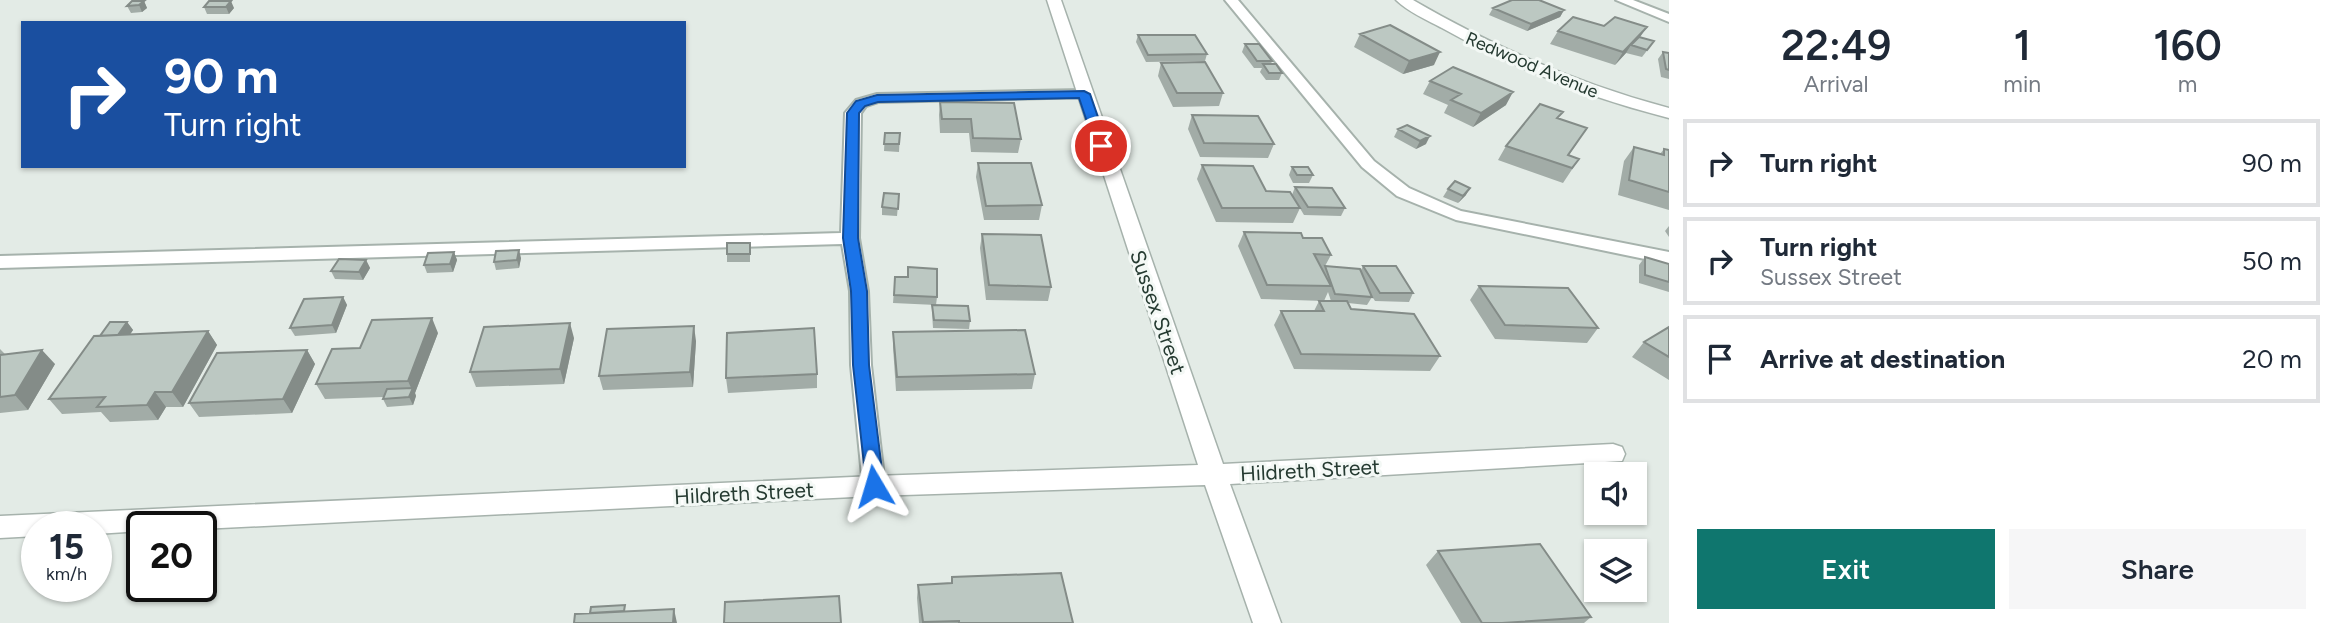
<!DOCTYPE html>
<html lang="en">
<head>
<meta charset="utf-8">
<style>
	body { margin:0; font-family:Figtree,sans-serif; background:#f6f6f7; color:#1f2937; height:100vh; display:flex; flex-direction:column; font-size:26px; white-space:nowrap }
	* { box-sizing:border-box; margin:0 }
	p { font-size:23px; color:#747a83 }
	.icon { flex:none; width:38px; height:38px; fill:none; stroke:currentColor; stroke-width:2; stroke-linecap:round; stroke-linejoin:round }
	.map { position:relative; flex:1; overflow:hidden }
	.side { display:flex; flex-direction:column; background:#fff; width:665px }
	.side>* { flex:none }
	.banner { position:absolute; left:21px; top:21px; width:665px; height:147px; border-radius:0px; box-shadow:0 2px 5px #0004; background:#1a4fa0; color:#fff; overflow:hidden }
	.fabs { position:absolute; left:1584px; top:462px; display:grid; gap:14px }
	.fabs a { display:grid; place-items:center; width:63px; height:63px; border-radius:0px; background:#fff; box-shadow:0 2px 5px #0004; font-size:35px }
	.speed { position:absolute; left:21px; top:511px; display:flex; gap:14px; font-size:35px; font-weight:700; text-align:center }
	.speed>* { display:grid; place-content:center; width:91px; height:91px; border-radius:50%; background:#fff; box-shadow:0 2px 5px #0004; line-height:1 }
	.speed small { font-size:18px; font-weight:400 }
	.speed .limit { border:4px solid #111; border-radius:10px; background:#fff; color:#111 }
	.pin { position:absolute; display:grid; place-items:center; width:60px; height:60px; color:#fff; margin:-30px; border:4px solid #fff; border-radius:50%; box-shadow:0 2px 7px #0007 }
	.me { position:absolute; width:77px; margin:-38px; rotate:353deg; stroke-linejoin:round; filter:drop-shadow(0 0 5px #0008) }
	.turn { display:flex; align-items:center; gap:24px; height:147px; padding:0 28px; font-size:32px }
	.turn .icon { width:91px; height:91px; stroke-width:2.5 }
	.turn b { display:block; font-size:49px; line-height:60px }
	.eta { display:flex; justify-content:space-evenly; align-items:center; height:119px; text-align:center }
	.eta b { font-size:42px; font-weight:600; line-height:49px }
	.primary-button { display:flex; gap:14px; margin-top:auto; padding:14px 28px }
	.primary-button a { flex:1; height:80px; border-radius:0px; background:#0f766e; color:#fff; font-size:28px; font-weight:600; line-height:80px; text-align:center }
	.primary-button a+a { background:#f6f6f7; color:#1f2937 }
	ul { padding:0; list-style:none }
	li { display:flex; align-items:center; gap:21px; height:88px; margin:0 14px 10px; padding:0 14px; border:4px solid #e0e1e3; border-radius:0px }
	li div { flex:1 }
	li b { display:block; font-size:26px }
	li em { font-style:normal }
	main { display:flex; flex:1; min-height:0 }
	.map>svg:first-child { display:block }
</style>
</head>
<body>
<main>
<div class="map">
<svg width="1669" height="623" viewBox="0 0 1669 623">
	<rect width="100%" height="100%" fill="#e3ebe6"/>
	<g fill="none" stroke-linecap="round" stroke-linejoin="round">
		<defs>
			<path id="lane" d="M1225 0H1238L1374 161 1409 188 1461 211 1669 252V264L1456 220 1397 196 1362 167Z
				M1616 0H1633L1669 14V22Z
				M1084 90 1091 94 1089 97 878 102 866 106 861 113 859 238 868 291 871 365 885 486 882 493 874 496 866 493 863 486 851 365 850 291 842 244 0 268V256L841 233 845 113 856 100 877 94Z"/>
			<path id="street" d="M1047 0H1061L1223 464 1613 444 1622 447 1625 454 1622 461 1230 484 1281 623H1253L1205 485 874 496 201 529 142 527V531L96 534V527H37V536L0 538V516L874 476 1198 465Z
				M1396 0H1413C1494 47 1578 84 1669 108V118C1590 98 1514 68 1442 28 1427 20 1408 12 1396 0Z"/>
		</defs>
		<!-- lane casing -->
		<use href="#lane" stroke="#a6b2ac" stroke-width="4"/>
		<!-- street casing -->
		<use href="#street" stroke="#a6b2ac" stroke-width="3"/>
		<!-- lane -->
		<use href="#lane" fill="#fff" fill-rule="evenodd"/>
		<!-- street -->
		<use href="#street" fill="#fff" fill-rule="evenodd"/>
	</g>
	<!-- wall -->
	<path fill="#a2aca7" d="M144 1 147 8 142 12 131 13 127 6Z
		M209 1 234 8 229 14H207L204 7Z
		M1493 8 1564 10 1560 17 1527 31 1489 15Z
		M1558 31 1640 37 1649 48 1642 57 1626 53 1615 65 1550 44Z
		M1360 34 1434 65 1403 74 1354 47Z
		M1138 35 1207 54 1205 61 1146 62 1136 42Z
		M1245 44 1272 61 1271 64 1282 73 1279 80H1266L1260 72 1262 68H1254L1242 52Z
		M1663 52 1669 53V79L1661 77 1658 59Z
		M1161 63 1223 93 1219 106 1173 107 1158 76Z
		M1430 81 1506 105 1473 127 1444 113 1448 105 1423 94Z
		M940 102 1021 139 1018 153 971 152 969 133H940L939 115Z
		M1192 115 1274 144 1268 158 1200 157 1188 129Z
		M1559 118 1578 142 1569 155 1579 159 1563 183 1498 160 1506 146Z
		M1398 129 1426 144 1416 149 1394 137Z
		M885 133H900L899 152 884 151Z
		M1634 147 1660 154 1664 149 1669 150V210L1618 195 1624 161Z
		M978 163 1042 205 1039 220H984L976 177Z
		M1202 165 1266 191 1300 208 1293 223 1216 222 1197 179Z
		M1292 167 1313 175 1309 183H1293L1289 175Z
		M1295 187 1345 208 1341 216 1304 215 1292 195Z
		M1448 189 1466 195 1458 203 1443 197Z
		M899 194 897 216 882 215V207Z
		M1669 226V237L1665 231Z
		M1244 232 1303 238 1331 255 1325 266 1361 270 1363 266 1413 293 1409 302 1375 301 1370 293 1372 297 1367 305 1348 303 1351 309 1440 356 1430 371 1294 369 1274 325 1281 311H1314L1319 301H1331L1328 292 1324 301 1261 299 1238 246Z
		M982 234 1051 287 1048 301 986 300 980 248Z
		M750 243V262H727V254Z
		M454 252 457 260 453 272 427 273 424 265Z
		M1645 257 1669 264V292L1639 283V265Z
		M521 258 519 268 496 270 494 262Z
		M366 260 370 268 363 280 335 279 331 271Z
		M895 277 937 297 936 305 893 303Z
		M1479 286 1598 328 1587 343 1495 339 1470 300Z
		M343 297 347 305 336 333 295 336 290 328Z
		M932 305 970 321 969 329 933 328 932 313Z
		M127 322 133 330 130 334 208 331 217 345 183 407H166L158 420 110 422 101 412 62 414 49 399 100 336Z
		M1669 327V380L1632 357 1644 342Z
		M893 332 1035 374 1032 389 896 391 893 347Z
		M438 333 415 393 416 396 413 405 387 407 383 399V397L325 399 316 384 360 348Z
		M574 338 564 384 476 387 470 372Z
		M696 341 693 387 603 390 599 376Z
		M0 349 5 354 55 364 28 410 0 413Z
		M307 350 315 364 292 413 199 417 189 403Z
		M817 374V388L728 393 726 378Z
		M1438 551 1591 617 1584 623H1461L1426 565Z
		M952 577 1073 623H919L917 598 918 585 951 583Z"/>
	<!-- shaded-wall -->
	<path fill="#848c88" d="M144 1 147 8 142 12 139 5Z
		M231 1 234 8 229 14 226 7Z
		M1564 10 1560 17 1527 31 1531 24Z
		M1647 27 1638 40 1631 45 1626 53 1615 65 1623 52Z
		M1440 52 1434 65 1403 74 1409 61Z
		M1513 92 1506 105 1473 127 1481 113Z
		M1430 136 1426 144 1416 149 1420 141Z
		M1470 188 1466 195 1458 203 1463 196Z
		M519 250 521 258 519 268 517 260Z
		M454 252 457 260 453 272 450 264Z
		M366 260 370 268 363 280 359 272Z
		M343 297 347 305 336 333 332 325Z
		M432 318 438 333 415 393 416 396 413 405 409 397 412 390 408 381Z
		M127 322 133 330 124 344 118 336Z
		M570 323 574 338 564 384 560 369Z
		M694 326 696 341 693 387 690 372Z
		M208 331 217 345 183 407 172 392Z
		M42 350 55 364 28 410 15 395Z
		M307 350 315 364 292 413 283 399Z
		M155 392 166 407 158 420 147 405Z
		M674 609 677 623H673Z"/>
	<!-- building -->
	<path fill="#bcc8c2" stroke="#848c88" stroke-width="2" d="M1512 0H1539L1564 10 1531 24 1493 8Z
		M132 1H144L139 5 127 6Z
		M209 1H231L226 7H204Z
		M1573 17 1604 26 1615 17 1647 27 1623 52 1558 31Z
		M1390 25 1440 52 1409 61 1360 34Z
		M1138 35H1195L1207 54 1148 55Z
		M1639 37 1654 41 1647 50 1631 45Z
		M1245 44H1259L1272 61H1257Z
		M1663 52 1669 53V70L1666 69Z
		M1205 62 1223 93H1177L1161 63Z
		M1263 64H1276L1282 73H1269Z
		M1453 67 1513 92 1481 113 1451 100 1461 94 1430 81Z
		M940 102 1014 103 1021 139 973 138 971 119H942Z
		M1540 104 1563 112 1557 118 1587 128 1568 155 1579 159 1572 168 1506 146Z
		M1192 115 1258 116 1274 144 1204 143Z
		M1407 125 1430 136 1420 141 1398 129Z
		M885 133H900L899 144H884Z
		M1634 147 1664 155V149L1669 150V192L1629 180Z
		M978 163H1031L1042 205 986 206Z
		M1202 165 1253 166 1266 191 1290 192 1300 208H1222Z
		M1292 167H1308L1313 175H1297Z
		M1455 181 1470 188 1463 196 1448 189Z
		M1295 187 1332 188 1345 208 1308 207Z
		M884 193 899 194 898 209 882 207Z
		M1244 232 1301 233 1303 238H1322L1331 255 1314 254 1331 286 1267 285Z
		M982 234 1041 235 1051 287 989 285Z
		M727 243H750V254H727Z
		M519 250 517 260 494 262 496 251Z
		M454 252 450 264 424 265 428 253Z
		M1645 257 1669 264V282L1645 275Z
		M339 259 366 260 359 272 331 271Z
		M1325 266 1360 269 1372 297 1335 294Z
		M1363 266H1396L1413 293H1380Z
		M908 267 937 269V297L894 295 895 277H908Z
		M1479 286 1568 288 1598 328 1505 325Z
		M343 297 332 325 290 328 304 299Z
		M1319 301H1347L1351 309 1414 314 1440 356 1301 354 1281 311H1324Z
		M932 305 968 306 970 321 934 320Z
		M432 318 408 381 316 384 332 349 360 348 372 320Z
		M110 322H127L118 335 100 336Z
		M570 323 560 369 470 372 484 327Z
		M694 326 690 372 599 376 607 329Z
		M1669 327V357L1644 342Z
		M814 328 817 374 726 378 727 333Z
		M1025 330 1035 374 897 377 893 332Z
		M208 331 172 392H155L147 405 97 407 105 397 49 399 94 336Z
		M42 350 15 395 0 397V355Z
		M307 350 283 399 189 403 217 353Z
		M413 388 409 397 383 399 387 389Z
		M1540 544 1591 617 1502 623H1482L1438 551Z
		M1061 573 1073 623H959V621L923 622 918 585 952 583V577Z
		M839 596 841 623H724L725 602Z
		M625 605 624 611 590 613 591 607Z
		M674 609 673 623H574L575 614Z"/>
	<!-- route -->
	<path fill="#1a73e8" stroke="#114b97" stroke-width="2" d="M1084 91 1090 94 1108 146 1106 149 1095 146 1079 98 878 102 865 106 859 113 858 238 867 291 869 365 884 486 881 492H867L853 365 851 291 843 238 847 113 856 101 877 95Z"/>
	<g text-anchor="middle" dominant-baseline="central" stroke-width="6" stroke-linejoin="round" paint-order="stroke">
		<!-- far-street labels -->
		<g font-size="18" fill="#253a31" stroke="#f3f8f5">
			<text transform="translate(1532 65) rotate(23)">Redwood Avenue</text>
		</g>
		<!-- street labels -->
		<g font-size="21" fill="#253a31" stroke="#f3f8f5">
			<text transform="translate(1158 312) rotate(71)">Sussex Street</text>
			<text transform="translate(1310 470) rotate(-3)">Hildreth Street</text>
			<text transform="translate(744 493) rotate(-3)">Hildreth Street</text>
		</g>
	</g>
</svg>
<div class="fabs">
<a><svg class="icon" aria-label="sound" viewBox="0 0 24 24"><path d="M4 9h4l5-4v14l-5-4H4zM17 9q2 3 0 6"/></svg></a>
<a><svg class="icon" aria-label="layers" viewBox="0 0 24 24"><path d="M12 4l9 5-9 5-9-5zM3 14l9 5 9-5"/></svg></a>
</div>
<div class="speed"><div>15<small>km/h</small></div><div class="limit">20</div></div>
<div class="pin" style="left:1101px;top:146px;background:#d93025"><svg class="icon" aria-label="arrive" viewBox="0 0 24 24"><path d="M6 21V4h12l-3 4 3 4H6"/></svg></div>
<svg class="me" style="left:874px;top:486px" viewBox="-20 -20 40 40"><path d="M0-17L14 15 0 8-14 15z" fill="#1a73e8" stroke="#fff" stroke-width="4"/></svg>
<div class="banner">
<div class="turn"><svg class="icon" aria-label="right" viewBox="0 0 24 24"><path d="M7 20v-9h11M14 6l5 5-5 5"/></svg><div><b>90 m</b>Turn right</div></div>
</div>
</div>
<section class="side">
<div class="eta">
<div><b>22:49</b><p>Arrival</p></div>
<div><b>1</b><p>min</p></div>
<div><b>160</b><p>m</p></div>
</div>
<ul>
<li><svg class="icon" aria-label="right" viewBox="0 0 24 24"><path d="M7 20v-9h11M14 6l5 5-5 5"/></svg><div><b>Turn right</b></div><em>90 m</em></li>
<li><svg class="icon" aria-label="right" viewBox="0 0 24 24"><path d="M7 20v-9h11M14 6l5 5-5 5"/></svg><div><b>Turn right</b><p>Sussex Street</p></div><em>50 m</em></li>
<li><svg class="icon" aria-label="arrive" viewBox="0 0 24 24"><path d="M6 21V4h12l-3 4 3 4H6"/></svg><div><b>Arrive at destination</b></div><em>20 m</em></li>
</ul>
<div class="primary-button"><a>Exit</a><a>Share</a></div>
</section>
</main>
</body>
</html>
